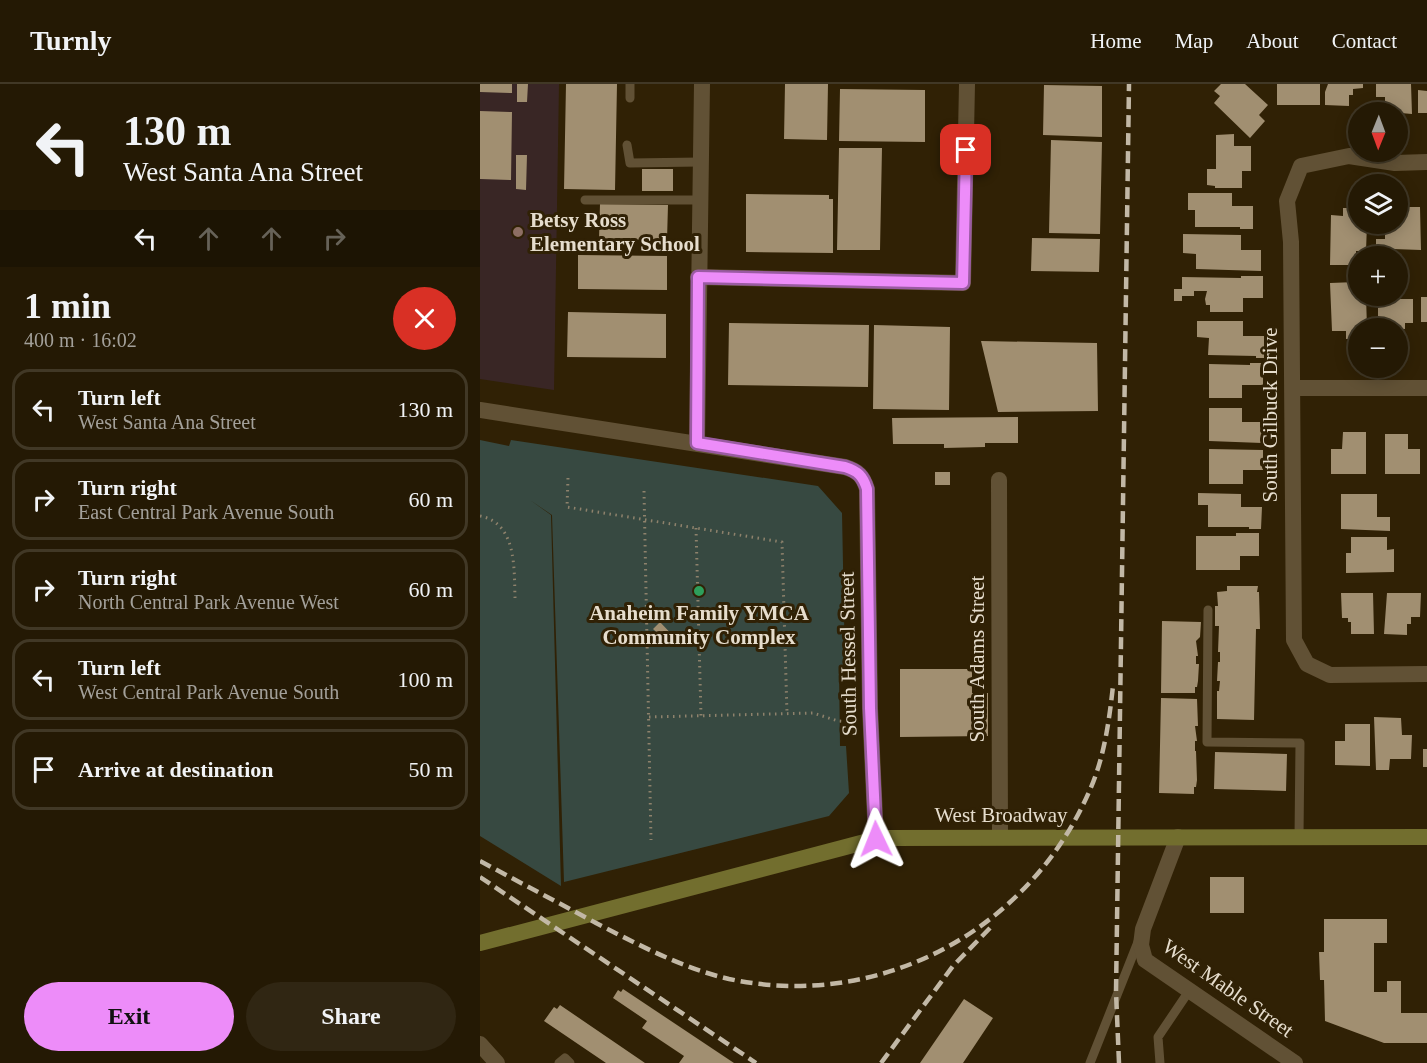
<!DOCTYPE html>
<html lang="en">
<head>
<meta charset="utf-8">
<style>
	body { margin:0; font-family:Georgia,serif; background:#302613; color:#f1f3f6; height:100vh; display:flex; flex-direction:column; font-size:22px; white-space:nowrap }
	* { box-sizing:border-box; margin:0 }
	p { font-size:20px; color:#a3a09a }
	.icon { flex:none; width:33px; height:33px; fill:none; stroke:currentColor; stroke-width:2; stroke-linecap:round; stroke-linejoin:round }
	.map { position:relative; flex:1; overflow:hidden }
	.side { display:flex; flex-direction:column; background:#241904; width:480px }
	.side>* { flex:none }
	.guide { background:#241904; color:#f1f3f6; overflow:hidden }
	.needle { width:39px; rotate:181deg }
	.controls { position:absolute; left:868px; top:18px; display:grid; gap:12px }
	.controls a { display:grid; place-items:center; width:60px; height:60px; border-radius:50%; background:#241904; box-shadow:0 3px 15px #0003,0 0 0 2px #413826; font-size:30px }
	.pin { position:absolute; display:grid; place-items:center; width:51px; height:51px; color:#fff; margin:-26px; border-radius:12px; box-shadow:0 3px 9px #0006 }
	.me { position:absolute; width:66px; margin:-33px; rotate:358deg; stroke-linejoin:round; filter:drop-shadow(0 0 4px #0008) }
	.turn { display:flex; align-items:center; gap:21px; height:126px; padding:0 24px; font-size:27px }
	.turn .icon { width:78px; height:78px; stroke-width:2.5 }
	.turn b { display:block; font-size:42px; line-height:51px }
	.lanes { display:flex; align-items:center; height:57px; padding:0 24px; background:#0003; justify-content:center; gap:30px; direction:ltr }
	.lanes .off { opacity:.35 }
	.round { display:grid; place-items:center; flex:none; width:63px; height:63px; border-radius:32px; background:#302613 }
	.headline { display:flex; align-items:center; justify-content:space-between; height:102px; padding:0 24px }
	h1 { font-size:36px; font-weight:600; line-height:45px }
	.action { display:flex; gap:12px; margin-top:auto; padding:12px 24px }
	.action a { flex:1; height:69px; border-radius:36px; background:#ed8cf9; color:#111; font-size:24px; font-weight:600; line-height:69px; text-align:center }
	.action a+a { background:#302613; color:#f1f3f6 }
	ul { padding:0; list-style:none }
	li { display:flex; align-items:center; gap:18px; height:81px; margin:0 12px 9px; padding:0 12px; border:3px solid #413826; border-radius:18px }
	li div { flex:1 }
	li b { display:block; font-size:22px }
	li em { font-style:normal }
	header { display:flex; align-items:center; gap:36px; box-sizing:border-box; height:84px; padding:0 30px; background:#241904; border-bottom:2px solid #413826 }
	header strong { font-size:28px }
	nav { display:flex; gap:33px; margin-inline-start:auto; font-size:21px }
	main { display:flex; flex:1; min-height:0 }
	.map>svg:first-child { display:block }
</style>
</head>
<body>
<header>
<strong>Turnly</strong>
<nav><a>Home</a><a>Map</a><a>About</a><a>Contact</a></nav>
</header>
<main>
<section class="side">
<div class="guide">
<div class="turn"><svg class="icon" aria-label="left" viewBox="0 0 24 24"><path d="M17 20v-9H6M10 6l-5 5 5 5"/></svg><div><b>130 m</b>West Santa Ana Street</div></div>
<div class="lanes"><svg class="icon" aria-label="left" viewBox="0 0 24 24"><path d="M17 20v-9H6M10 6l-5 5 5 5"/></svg><svg class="icon off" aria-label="ahead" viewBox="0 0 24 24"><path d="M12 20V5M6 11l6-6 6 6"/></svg><svg class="icon off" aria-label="ahead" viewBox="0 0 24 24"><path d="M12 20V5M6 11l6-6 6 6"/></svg><svg class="icon off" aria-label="right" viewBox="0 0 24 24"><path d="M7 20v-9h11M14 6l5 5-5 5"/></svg></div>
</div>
<div class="headline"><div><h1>1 min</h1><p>400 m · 16:02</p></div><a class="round" style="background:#d93025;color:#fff"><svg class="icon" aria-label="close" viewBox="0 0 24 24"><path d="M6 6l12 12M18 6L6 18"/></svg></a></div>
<ul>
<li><svg class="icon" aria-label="left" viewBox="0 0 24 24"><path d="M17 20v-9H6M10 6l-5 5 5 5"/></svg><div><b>Turn left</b><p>West Santa Ana Street</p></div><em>130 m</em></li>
<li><svg class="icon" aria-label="right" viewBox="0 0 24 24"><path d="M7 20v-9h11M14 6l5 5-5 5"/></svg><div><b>Turn right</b><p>East Central Park Avenue South</p></div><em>60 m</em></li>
<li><svg class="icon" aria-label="right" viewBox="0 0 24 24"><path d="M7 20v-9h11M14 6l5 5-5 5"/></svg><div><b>Turn right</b><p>North Central Park Avenue West</p></div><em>60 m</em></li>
<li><svg class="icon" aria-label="left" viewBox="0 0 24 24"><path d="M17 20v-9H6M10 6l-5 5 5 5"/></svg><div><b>Turn left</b><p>West Central Park Avenue South</p></div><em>100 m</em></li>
<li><svg class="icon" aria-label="arrive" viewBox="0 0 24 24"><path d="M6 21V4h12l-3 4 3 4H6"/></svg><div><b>Arrive at destination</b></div><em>50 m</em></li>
</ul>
<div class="action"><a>Exit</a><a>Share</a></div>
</section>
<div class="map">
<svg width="947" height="979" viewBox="0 0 947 979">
	<rect width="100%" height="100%" fill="#302105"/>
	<!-- education -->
	<path fill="#392625" d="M0 0H79L74 306 0 295Z"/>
	<!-- green -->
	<path fill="#374941" d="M0 356 29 362 31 356 338 402 362 429 365 584 359 585 360 662H366L369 709 349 732 84 798 72 431 50 416 71 431 81 802 0 752Z"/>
	<!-- building -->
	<path fill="#a18f71" d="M0 0H32V9L0 8Z
		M37 0H48L47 18H37Z
		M86 0H137L135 106 84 105Z
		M305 0H348L347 56 304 55Z
		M741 0H765L788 21 779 31 785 37 770 54 734 19 740 12 734 7Z
		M797 0H840V21H797Z
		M848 0H883V4L873 5V11H869V22L845 21V8Z
		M896 0H931L932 30 909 28V18H905V13H896Z
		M564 1 622 2V53L563 51Z
		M360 5 445 6V58L359 57Z
		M938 6 947 7V29H938Z
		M0 27 32 28 31 96 0 95Z
		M754 50V62H771V87H762V104H735V102L727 101V85H736V51Z
		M571 56 622 58 620 150 569 149Z
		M359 64H402L400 166H357Z
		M36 71H47L46 106 36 105Z
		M162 85H193V107H162Z
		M708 109H752V122H773V145H760V143H715V126H708Z
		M266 110 349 111V115H353V169L266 168Z
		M120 120 188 121 187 156 119 155Z
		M918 123H940L941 166 913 165V169L917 170V172H896V155H905V147H896V140H918Z
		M863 124H879V140H887L886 167H876V181H850L851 131 863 132Z
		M703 150 761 151V166H781V187L716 185V170L703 169Z
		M552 154 620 155 619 188 551 187Z
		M98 171 187 172V206L98 205Z
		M761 192H783V214H763V228H730V221H726L725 215 727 207H714V212H702V217H694V205H702V193L761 194Z
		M876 198V209H879V212H886L887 244H879V255H866V247H852L850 199Z
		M941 213H947V238H941Z
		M898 215H933V239H925V245L896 244V242H898Z
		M88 228 186 230V274L87 273Z
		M717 237H763V252H784V274H776V272L728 271 729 254 717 253Z
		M249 239 389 241 388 303 248 301Z
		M394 241 470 243 469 326 393 325Z
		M501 257 617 259 618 327 518 328Z
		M770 279H783V301H762V314H729V280L770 281Z
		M729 324H762V338H782V359L729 357Z
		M538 333V359H505V363L464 364V360H413L412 334Z
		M863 348H886V390H851V365H862Z
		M905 350H928V365H940V390H905Z
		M729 365 783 366V386H763V400H729Z
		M455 388H470V401H455Z
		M718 409 761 410V423H782L781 445H769V443H728V421H718Z
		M861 410H897V433H910V447L861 445Z
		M756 449H779V472H760V486H716V452H756Z
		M871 453H907V466L914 465V488L866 489V469H871Z
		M747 502H778L777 508H779L780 545H776L774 636 737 635V607H739L740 597H737L738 578H740V568H738L739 542H735V522H738L737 508 747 507Z
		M861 509H893L894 550H871V538H868V534H862Z
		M907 509H941L940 533H931V540H927V551L904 550Z
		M682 537 721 538 720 553 716 557 718 572H716V580H719L718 597 717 603H715V609H681Z
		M180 538 197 556 191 562 173 545Z
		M420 585H492V609H508V652L420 653Z
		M681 614 717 615 718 642H715L717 657H715V667H716L717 696 716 703H714V710L679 709Z
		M894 633 921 634 922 651H932L931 675H910L909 686H896Z
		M865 640H890V682L855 681V657H865Z
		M943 665H947V683H943Z
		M735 668 807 670 806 707 734 705Z
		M730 793H764V829H730Z
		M844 835H907V859H894V908H907V897H921V929H947V959H904L845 937 844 896H840L839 868H844Z
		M143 905 254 979H199L204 972 162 944 167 937 133 914 138 906 141 908Z
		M484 915 513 934 483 979H440Z
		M80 921 165 979H126L64 937 74 923 77 925Z"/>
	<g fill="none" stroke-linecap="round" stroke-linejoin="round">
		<!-- path -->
		<path stroke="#8e826c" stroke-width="3" stroke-dasharray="1.5 4.5" stroke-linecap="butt" d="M88 394 87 423 302 458 307 630
			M164 407 171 756
			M0 432C37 439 34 485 35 514
			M216 444 221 632
			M169 633 333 629 358 637 373 638"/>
		<!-- service -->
		<path stroke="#615135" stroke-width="9" d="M150 14V0
			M147 61 150 79 220 78
			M105 116H220
			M728 526 727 658 820 659 819 753
			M79 979 85 974 90 979
			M610 979 658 858
			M680 979 678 953 709 907"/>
		<!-- minor -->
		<path stroke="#615135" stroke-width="16" d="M947 78 915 79 869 72 821 82 807 117 811 158 814 556 827 580 850 591 947 590
			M218 193 483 199 487 0
			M813 304H947
			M0 326 365 383C378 387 383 392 387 405L390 624 396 755
			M217 359 222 0
			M519 396 520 753
			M698 753 663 845 661 861 665 876 815 979"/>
		<!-- tertiary -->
		<path stroke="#615135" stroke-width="16" d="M0 960 17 979"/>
		<!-- secondary -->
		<path stroke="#726e2e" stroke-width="16" d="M0 859 396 755 408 754 947 753"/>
		<!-- rail -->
		<path stroke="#c2b8a6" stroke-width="4.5" stroke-dasharray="12 6" stroke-linecap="butt" d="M0 777C39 798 77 818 116 839 159 861 202 884 249 895 399 927 548 847 609 708 624 675 629 638 633 602
			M0 793 276 979
			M401 979 473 882 510 844
			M639 979 636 908 649 0"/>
	</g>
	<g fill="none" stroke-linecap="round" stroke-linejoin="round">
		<defs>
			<path id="route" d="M396 755 390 624 387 405C383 392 378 387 365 383L217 359 218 193 483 199 486 66"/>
		</defs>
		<!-- route casing -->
		<use href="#route" stroke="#9a5ba2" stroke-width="15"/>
		<!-- route -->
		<use href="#route" stroke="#ed8cf9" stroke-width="10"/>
	</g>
	<!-- markers -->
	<circle fill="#8d6e63" stroke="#302105" stroke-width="2" cx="38" cy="148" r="6"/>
	<circle fill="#2e9e5b" stroke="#302105" stroke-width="2" cx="219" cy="507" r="6"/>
	<g text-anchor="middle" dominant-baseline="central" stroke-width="6" stroke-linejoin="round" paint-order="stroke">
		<!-- poi labels -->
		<g font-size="21" font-weight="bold" fill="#e6ddcd" stroke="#302105" text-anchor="start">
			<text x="50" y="136">Betsy Ross<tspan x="50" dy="24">Elementary School</tspan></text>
			<text x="219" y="529" text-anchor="middle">Anaheim Family YMCA<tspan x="219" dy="24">Community Complex</tspan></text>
		</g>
		<!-- street labels -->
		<g font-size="21" fill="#e6ddcd" stroke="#302105">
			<text transform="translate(790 331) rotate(-90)">South Gilbuck Drive</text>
			<text transform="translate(368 570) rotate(-91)">South Hessel Street</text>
			<text transform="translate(497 575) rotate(-90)">South Adams Street</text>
			<text x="521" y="731">West Broadway</text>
			<text transform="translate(748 904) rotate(35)">West Mable Street</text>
		</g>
	</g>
</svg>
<div class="controls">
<a><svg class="needle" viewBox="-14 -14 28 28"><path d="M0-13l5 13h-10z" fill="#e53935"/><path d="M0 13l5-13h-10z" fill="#a3a09a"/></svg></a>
<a><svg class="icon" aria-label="layers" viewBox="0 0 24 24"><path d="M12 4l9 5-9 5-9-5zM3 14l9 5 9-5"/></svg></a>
<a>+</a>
<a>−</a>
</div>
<div class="pin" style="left:486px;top:66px;background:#d93025"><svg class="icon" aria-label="arrive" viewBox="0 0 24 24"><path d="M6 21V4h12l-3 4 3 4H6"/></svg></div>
<svg class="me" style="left:396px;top:755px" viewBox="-20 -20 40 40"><path d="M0-17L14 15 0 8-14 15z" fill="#ed8cf9" stroke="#fff" stroke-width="4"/></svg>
</div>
</main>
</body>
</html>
